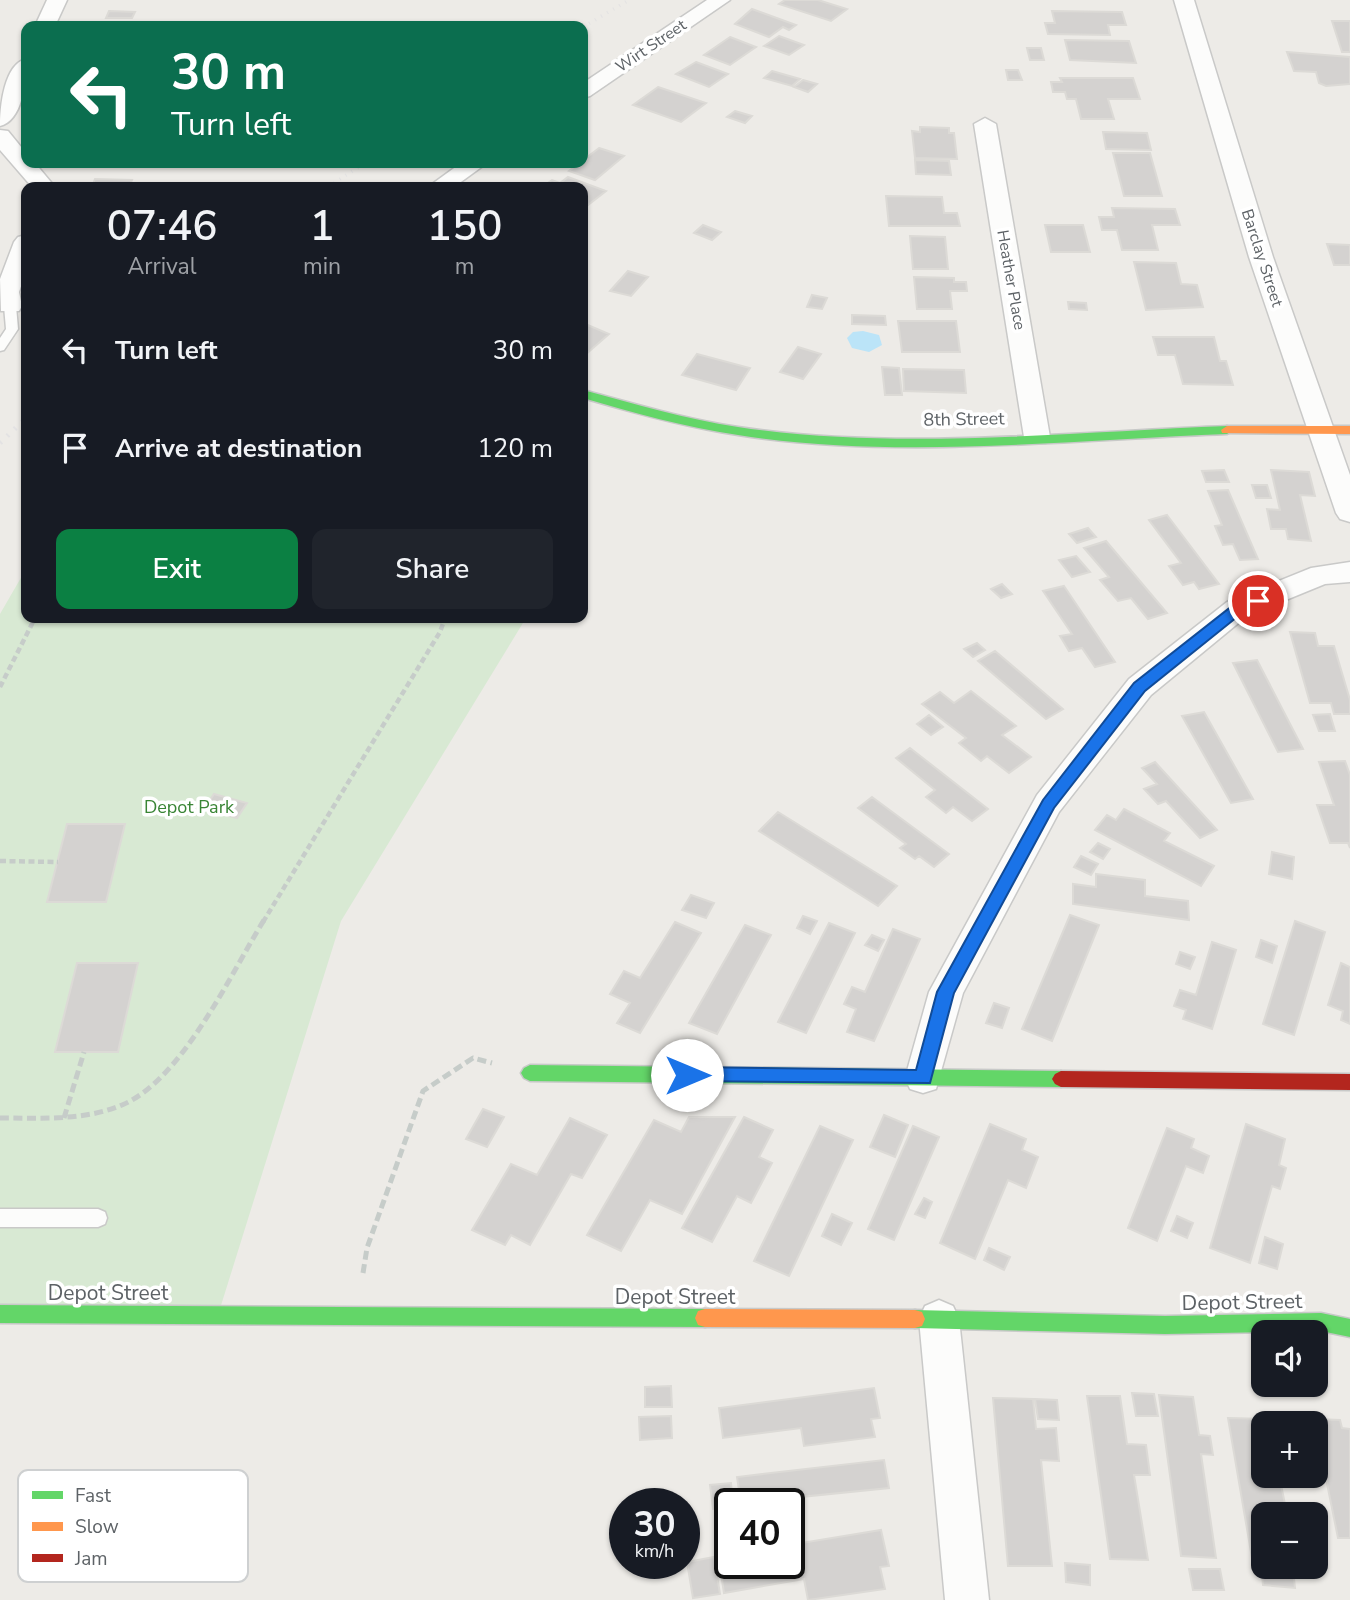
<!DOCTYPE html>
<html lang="en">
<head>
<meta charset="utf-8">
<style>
	body { margin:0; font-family:"Nunito Sans",sans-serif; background:#20242c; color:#f1f3f6; height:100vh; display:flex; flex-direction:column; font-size:26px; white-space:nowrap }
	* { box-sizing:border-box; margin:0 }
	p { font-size:23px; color:#9ea1a6 }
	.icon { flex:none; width:38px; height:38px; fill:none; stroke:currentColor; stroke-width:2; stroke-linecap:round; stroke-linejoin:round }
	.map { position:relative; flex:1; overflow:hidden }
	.side { position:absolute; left:21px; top:182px; width:567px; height:441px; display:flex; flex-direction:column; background:#171b24; border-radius:14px; box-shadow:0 2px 5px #0004 }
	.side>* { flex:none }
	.hud { position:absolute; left:21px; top:21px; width:567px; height:147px; border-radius:14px; box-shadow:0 2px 5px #0004; background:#0b6e4f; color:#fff; overflow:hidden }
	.controls { position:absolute; left:1251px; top:1320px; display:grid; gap:14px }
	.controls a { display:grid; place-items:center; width:77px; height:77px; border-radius:14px; background:#171b24; box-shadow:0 2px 5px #0004; font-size:35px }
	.speed { position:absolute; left:609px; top:1488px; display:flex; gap:14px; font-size:35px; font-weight:700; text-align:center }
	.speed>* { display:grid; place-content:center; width:91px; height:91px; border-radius:50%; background:#171b24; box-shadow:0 2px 5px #0004; line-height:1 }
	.speed small { font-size:18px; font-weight:400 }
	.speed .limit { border:4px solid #111; border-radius:10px; background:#fff; color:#111 }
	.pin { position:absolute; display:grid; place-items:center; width:60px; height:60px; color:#fff; margin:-30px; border:4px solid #fff; border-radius:50%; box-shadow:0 2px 7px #0007 }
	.me { position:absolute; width:77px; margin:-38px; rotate:90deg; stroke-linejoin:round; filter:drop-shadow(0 0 5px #0008) }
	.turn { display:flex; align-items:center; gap:24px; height:147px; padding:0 35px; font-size:32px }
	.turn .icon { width:91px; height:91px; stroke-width:2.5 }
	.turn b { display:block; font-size:49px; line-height:60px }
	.eta { display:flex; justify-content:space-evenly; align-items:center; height:119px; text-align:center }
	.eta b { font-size:42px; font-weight:600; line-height:49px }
	.primary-button { display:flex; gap:14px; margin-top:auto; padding:14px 35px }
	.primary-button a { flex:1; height:80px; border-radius:14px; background:#0b8043; color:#fff; font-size:28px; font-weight:600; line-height:80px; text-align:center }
	.primary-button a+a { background:#20242c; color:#f1f3f6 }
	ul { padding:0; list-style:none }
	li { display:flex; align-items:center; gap:21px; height:98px; padding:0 35px }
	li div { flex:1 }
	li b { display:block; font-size:26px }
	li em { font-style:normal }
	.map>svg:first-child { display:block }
</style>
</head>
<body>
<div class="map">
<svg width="1350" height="1600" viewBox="0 0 1350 1600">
	<rect width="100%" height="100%" fill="#edebe7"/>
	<!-- green -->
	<path fill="#d8e9d3" d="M26 569V618H526L341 921 218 1315 0 1313V614Z"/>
	<!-- water -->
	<path fill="#bbe4f8" d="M863 331 879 335 882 345 869 352 852 348 847 338 853 332Z"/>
	<!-- building -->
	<path fill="#d4d2d0" stroke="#dcdad6" stroke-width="2" d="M785 0H818L847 9 831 21 779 4Z
		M752 9 796 25 789 30 783 27 769 37 735 24Z
		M109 11 135 12 132 18H106Z
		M1052 11 1122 12 1126 25H1108L1110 35 1048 34 1045 23H1055Z
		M1332 21H1350V52H1342Z
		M82 22H138L136 26H81Z
		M779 36 804 45 789 55 764 46Z
		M730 37 756 47 730 65 704 55Z
		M1065 40 1129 41 1136 63 1070 60Z
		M1027 48H1041L1044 60H1030Z
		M1287 52 1350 57V84L1326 86 1319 83 1316 72 1294 71Z
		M696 62 728 74 709 87 676 74Z
		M1006 70H1018L1022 80H1008Z
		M772 71 800 79 792 86 764 78Z
		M1060 78H1133L1140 99H1108L1114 119H1081L1076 99H1067L1065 92H1053L1051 82H1062Z
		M803 80 817 84 808 92 794 87Z
		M658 87 706 103 681 122 633 105Z
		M735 111 752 116 745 123 727 117Z
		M920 127 949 128V133H954L957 159 915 158 912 131 920 132Z
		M1103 132 1147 133 1151 150 1106 149Z
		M599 148 624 156 595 180 569 171Z
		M1113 153H1150L1162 196H1124Z
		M915 160 949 161 951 175 916 174Z
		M568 177 606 191 583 209V187H542L552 180 560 183Z
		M95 179 132 180 129 187H92Z
		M886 196 942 197 944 213H957L960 226H889Z
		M1112 208 1175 209 1180 225H1152L1158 250H1122L1117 230H1102L1099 217H1114Z
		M703 225 721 232 712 240 694 233Z
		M1045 225H1083L1090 252H1051Z
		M910 236 945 237 948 269H913Z
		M1327 244 1350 245V265H1334Z
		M1134 262 1176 263 1181 284 1197 285 1203 307 1146 310Z
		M628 271 648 277 631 296 610 291Z
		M914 277 954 278V282H966L967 291H950L952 309H917Z
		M812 295 827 298 822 309 807 307Z
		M1068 302 1086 303 1087 310 1069 309Z
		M852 315 885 316 886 325 852 324Z
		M898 321H956L960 352H902Z
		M583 323 609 334 584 356 583 355Z
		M1153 337H1214L1220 361H1226L1233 385 1183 384 1175 355H1158Z
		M798 347 821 354 803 379 780 372Z
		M697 354 750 368 736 390 682 375Z
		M882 367 899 368 902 395H885Z
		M903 369 964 370 966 393 904 391Z
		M1224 470 1229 482H1206L1202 471Z
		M1271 470 1309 472 1315 496 1300 495 1311 541 1288 539 1286 529H1271L1267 509 1280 510Z
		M1252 485H1267L1271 498H1256Z
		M1228 490 1258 559 1240 560 1233 544 1223 545 1215 526 1222 525 1208 491Z
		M1167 515 1219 584 1199 589 1194 582 1183 585 1169 566 1181 563 1149 520Z
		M1088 528 1096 537 1077 543 1069 534Z
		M1106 541 1167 613 1148 619 1131 598 1118 601 1100 580 1109 577 1084 548Z
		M1076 556 1090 572 1072 577 1059 560Z
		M1002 584 1012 594 1001 598 991 589Z
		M1064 586 1115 662 1095 667 1082 648 1069 651 1060 636 1072 634 1043 591Z
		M1290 632 1315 633 1318 646H1334L1350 700V714H1334L1331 703H1310Z
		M977 643 985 650 973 657 964 649Z
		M995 651 1063 709 1046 719 978 661Z
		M1257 660 1303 749 1278 752 1233 663Z
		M971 691 1016 726 1002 735 1031 757 1009 773 987 756 981 761 959 743 966 738 922 704 940 692 954 703Z
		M1204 712 1253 799 1231 803 1182 716Z
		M1330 714 1335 731H1319L1313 715Z
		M929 715 943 727 931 735 917 724Z
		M910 748 988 809 972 821 953 807 946 813 926 797 935 790 896 758Z
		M1345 761 1350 775V848L1348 843H1330L1317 805H1334L1319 762Z
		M1155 762 1217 830 1200 838 1166 801 1158 804 1144 789 1157 784 1142 768Z
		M214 794 247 803 237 818 204 809Z
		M872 797 949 854 934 867 919 856 915 859 900 848 906 844 858 808Z
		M1124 809 1170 833 1164 841 1214 866 1201 886 1095 830 1107 815 1116 820Z
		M778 812 897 886 878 906 759 831Z
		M67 824H125L106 902H47Z
		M1098 843 1110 849 1103 859 1090 852Z
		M1272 852 1294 857 1292 879 1269 874Z
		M1081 856 1098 864 1091 875 1074 867Z
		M1096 874 1145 880V896L1188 901 1189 920 1073 904V884L1096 887Z
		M691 895 714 903 706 918 682 910Z
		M1070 915 1099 925 1052 1041 1022 1029Z
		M803 916 817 921 810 934 797 928Z
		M1295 921 1325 932 1294 1035 1263 1024Z
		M675 922 701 933 640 1033 617 1023 630 1003 610 994 624 971 640 978Z
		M829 923 855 933 806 1033 778 1022Z
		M745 925 771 935 717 1034 689 1023Z
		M893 929 920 939 874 1041 847 1032 856 1009 844 1004 852 987 865 992Z
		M872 935 884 940 878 951 865 945Z
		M1261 940 1277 946 1272 963 1256 957Z
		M1212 942 1236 950 1212 1029 1183 1019 1186 1010 1174 1006 1180 990 1196 995Z
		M1180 952 1195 957 1190 969 1176 964Z
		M77 963H138L118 1052H55Z
		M1341 963 1350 967V1024L1341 1020 1343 1011 1328 1005Z
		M994 1003 1009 1008 1002 1028 986 1023Z
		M483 1109 504 1117 487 1147 466 1139Z
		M884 1115 908 1125 895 1157 870 1147Z
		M689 1117H735L682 1214 650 1200 621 1251 587 1235 654 1120 681 1132Z
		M744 1117 773 1130 759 1157 772 1163 751 1203 737 1196 712 1242 682 1228Z
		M570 1118 607 1135 582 1178 571 1174 530 1245 511 1235 505 1245 472 1230 511 1164 537 1175Z
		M990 1124 1026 1139 1022 1150 1038 1157 1026 1188 1008 1180 975 1259 940 1243Z
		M1246 1124 1285 1139 1279 1165 1286 1168 1280 1189 1272 1186 1250 1263 1210 1248Z
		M820 1126 853 1140 789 1276 754 1261Z
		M913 1126 939 1137 894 1240 868 1229Z
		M1167 1128 1194 1139 1191 1148 1209 1156 1203 1173 1186 1166 1157 1241 1128 1228Z
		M924 1198 932 1202 925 1218 915 1214Z
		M832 1214 852 1223 841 1245 822 1236Z
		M1177 1216 1193 1223 1187 1238 1171 1231Z
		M1265 1237 1283 1244 1277 1269 1259 1263Z
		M989 1248 1010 1257 1004 1270 984 1260Z
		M671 1386 672 1407H645V1387Z
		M874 1388 880 1418 871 1419 875 1437 804 1446 801 1428 723 1438 719 1408Z
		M1132 1393 1154 1394 1158 1416H1136Z
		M1159 1395 1193 1397 1199 1435 1210 1436 1213 1455 1201 1454 1216 1558 1181 1556Z
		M1087 1396H1120L1127 1444 1146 1445 1150 1475H1134L1148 1560 1110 1559Z
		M993 1398 1033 1399 1036 1429 1056 1428 1059 1461 1041 1460 1052 1566H1008Z
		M1035 1399 1057 1400 1059 1420 1038 1419Z
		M671 1416 672 1438 640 1440 639 1417Z
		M1228 1418 1267 1419 1268 1423H1264V1475H1279L1287 1514H1264V1564H1253Z
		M1314 1419 1340 1420 1342 1428 1350 1429V1538H1338Z
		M884 1460 889 1488 741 1503 737 1477Z
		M731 1483 733 1503H730V1507L713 1509 710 1485Z
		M881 1530 889 1566 880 1567 885 1589 808 1600 804 1579 724 1593 718 1555 730 1553V1563H789V1545Z
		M714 1557 720 1594 693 1598 687 1562Z
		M1065 1563 1090 1565V1585L1066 1582Z
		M1261 1566 1293 1569 1295 1588 1263 1585Z
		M1189 1569H1220L1224 1590H1193Z"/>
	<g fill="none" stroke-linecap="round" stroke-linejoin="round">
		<defs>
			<path id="lane" d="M10 302 16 306 18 329 4 350 0 351V338L6 329 4 306Z
				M0 1209H98L105 1212 107 1218 105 1224 98 1227H0Z"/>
			<path id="street" d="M47 0H67L55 26H35Z
				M707 0H730L590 96 583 98V83Z
				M1174 0H1194L1273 257 1350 475V522L1340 519 1336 513 1249 257Z
				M26 59C27 78 23 121 0 126 0 107 4 64 26 59Z
				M985 118 996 124 1050 437 1046 443H1028L1024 437 974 124Z
				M0 130 8 131 26 153V163H35L55 187H32L0 150Z
				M461 163H487L454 187H428Z
				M26 235V272L19 292 22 306 19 311H1L0 279 14 242 18 237Z
				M1350 562V582L1325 584 1247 616 1151 695 1059 812 963 993 936 1089 923 1093 910 1089 905 1078 929 992 1037 795 1129 679 1227 602 1311 568Z
				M939 1300 953 1306 959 1319 989 1600H945L919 1319 925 1306Z"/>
			<path id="fast" d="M583 390C635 404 685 419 738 427 895 451 1068 432 1227 426L1233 430 1227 434C1070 440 893 460 738 435 685 427 634 413 583 398Z
				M530 1065 1061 1071 1067 1074 1070 1079 1067 1084 1061 1087 530 1081 524 1078 521 1073 524 1068Z
				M0 1305 705 1309 712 1311 715 1318 712 1325 705 1327 0 1323Z
				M915 1310 1165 1316 1321 1313 1350 1319V1337L1321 1331 1165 1334 915 1328 908 1326 905 1319 908 1312Z"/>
			<path id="slow" d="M1227 426H1350V434L1222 433 1221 430Z
				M705 1309 915 1310 922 1312 925 1319 922 1326 915 1328 705 1327 698 1325 695 1318 698 1311Z"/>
			<path id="jam" d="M1061 1071 1350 1074V1090L1061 1087 1055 1084 1052 1079 1055 1074Z"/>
		</defs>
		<!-- lane casing -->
		<use href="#lane" stroke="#c9c9c8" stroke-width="3"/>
		<!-- street casing -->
		<use href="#street" stroke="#c9c9c8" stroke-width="3"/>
		<!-- fast casing -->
		<use href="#fast" stroke="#c8c9c8" stroke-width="3"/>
		<!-- slow casing -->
		<use href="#slow" stroke="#c8c9c8" stroke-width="3"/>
		<!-- jam casing -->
		<use href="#jam" stroke="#c8c9c8" stroke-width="3"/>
		<!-- path-far1 -->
		<path stroke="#c6ccc9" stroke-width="4.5" stroke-dasharray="6 3.5" stroke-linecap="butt" d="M0 687 35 618
			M0 861 58 862
			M263 922 440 632 445 618"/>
		<!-- path -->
		<path stroke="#c6ccc9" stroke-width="5" stroke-dasharray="9 4.5" stroke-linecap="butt" d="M0 1118C40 1118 84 1121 122 1105 182 1080 230 975 264 920
			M64 1118 84 1052
			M363 1273 367 1248 423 1091 473 1058 492 1063"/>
		<!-- lane -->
		<use href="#lane" fill="#fcfcfb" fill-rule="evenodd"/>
		<!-- street -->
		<use href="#street" fill="#fcfcfb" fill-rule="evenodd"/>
		<!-- fast -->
		<use href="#fast" fill="#63d668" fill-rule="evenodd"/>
		<!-- slow -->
		<use href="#slow" fill="#ff974d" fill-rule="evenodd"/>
		<!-- jam -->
		<use href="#jam" fill="#b3261e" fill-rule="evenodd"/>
		<!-- rail-far1 -->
		<path stroke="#e3e2e3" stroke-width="3.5" stroke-dasharray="1 6" stroke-linecap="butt" d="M583 27 629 0
			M328 187 365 163"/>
		<!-- rail -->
		<path stroke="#e3e2e3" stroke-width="5" stroke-dasharray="2 8" stroke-linecap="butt" d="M0 443 26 418"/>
	</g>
	<!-- route -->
	<path fill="#1a73e8" stroke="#114b97" stroke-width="2" d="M1258 596 1265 601 1242 613 1145 691 1054 808 954 993 930 1083 681 1081 678 1075 687 1067 916 1070 937 992 1043 800 1134 683 1232 606Z"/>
	<g text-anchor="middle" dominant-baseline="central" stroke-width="7" stroke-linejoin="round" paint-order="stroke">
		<!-- far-street labels -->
		<g font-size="16" fill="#5d6266" stroke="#fff">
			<text transform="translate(651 46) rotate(-34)">Wirt Street</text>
			<text transform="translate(1262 258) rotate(72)">Barclay Street</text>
			<text transform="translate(1011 280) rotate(80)">Heather Place</text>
		</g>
		<!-- street labels -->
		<g font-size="18" fill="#5d6266" stroke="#fff">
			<text transform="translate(964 419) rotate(-1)">8th Street</text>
		</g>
		<!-- park labels -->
		<g font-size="18" fill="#398535" stroke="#fff">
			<text x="189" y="807">Depot Park</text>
		</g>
		<!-- near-street labels -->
		<g font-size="21" fill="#5d6266" stroke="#fff">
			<text x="108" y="1293">Depot Street</text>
			<text x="675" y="1297">Depot Street</text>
			<text transform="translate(1242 1302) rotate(-1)">Depot Street</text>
		</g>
	</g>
	<!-- legend -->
	<rect x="18" y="1470" width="230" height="112" rx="10" fill="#fff" stroke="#ced0d1" stroke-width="2"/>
	<rect x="32" y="1491" width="31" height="8" fill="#63d668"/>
	<rect x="32" y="1522" width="31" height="9" fill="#ff974d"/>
	<rect x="32" y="1554" width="31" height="8" fill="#b3261e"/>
	<g font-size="19" fill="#5d6266">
		<text x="75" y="1502">Fast</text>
		<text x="75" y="1533">Slow</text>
		<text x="75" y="1565">Jam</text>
	</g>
</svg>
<div class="controls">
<a><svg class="icon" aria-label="sound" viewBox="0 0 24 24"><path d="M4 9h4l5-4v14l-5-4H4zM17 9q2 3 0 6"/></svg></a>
<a>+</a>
<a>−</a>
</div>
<div class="speed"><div>30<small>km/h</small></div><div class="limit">40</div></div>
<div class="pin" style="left:1258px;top:601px;background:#d93025"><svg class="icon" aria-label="arrive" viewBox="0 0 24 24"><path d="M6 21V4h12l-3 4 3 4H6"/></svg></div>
<svg class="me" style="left:687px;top:1075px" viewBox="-20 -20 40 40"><circle r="19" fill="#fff"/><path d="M0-13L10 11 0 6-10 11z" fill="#1a73e8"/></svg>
<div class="hud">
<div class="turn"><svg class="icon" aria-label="left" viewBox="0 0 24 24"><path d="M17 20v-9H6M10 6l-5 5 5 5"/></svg><div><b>30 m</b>Turn left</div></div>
</div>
<section class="side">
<div class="eta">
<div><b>07:46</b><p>Arrival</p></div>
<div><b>1</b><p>min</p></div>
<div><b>150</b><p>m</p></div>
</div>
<ul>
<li><svg class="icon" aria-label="left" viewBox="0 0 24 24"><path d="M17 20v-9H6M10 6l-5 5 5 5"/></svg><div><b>Turn left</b></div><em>30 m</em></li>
<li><svg class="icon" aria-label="arrive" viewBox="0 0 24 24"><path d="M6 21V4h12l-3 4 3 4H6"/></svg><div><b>Arrive at destination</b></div><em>120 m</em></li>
</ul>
<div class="primary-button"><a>Exit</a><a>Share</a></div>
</section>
</div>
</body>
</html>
